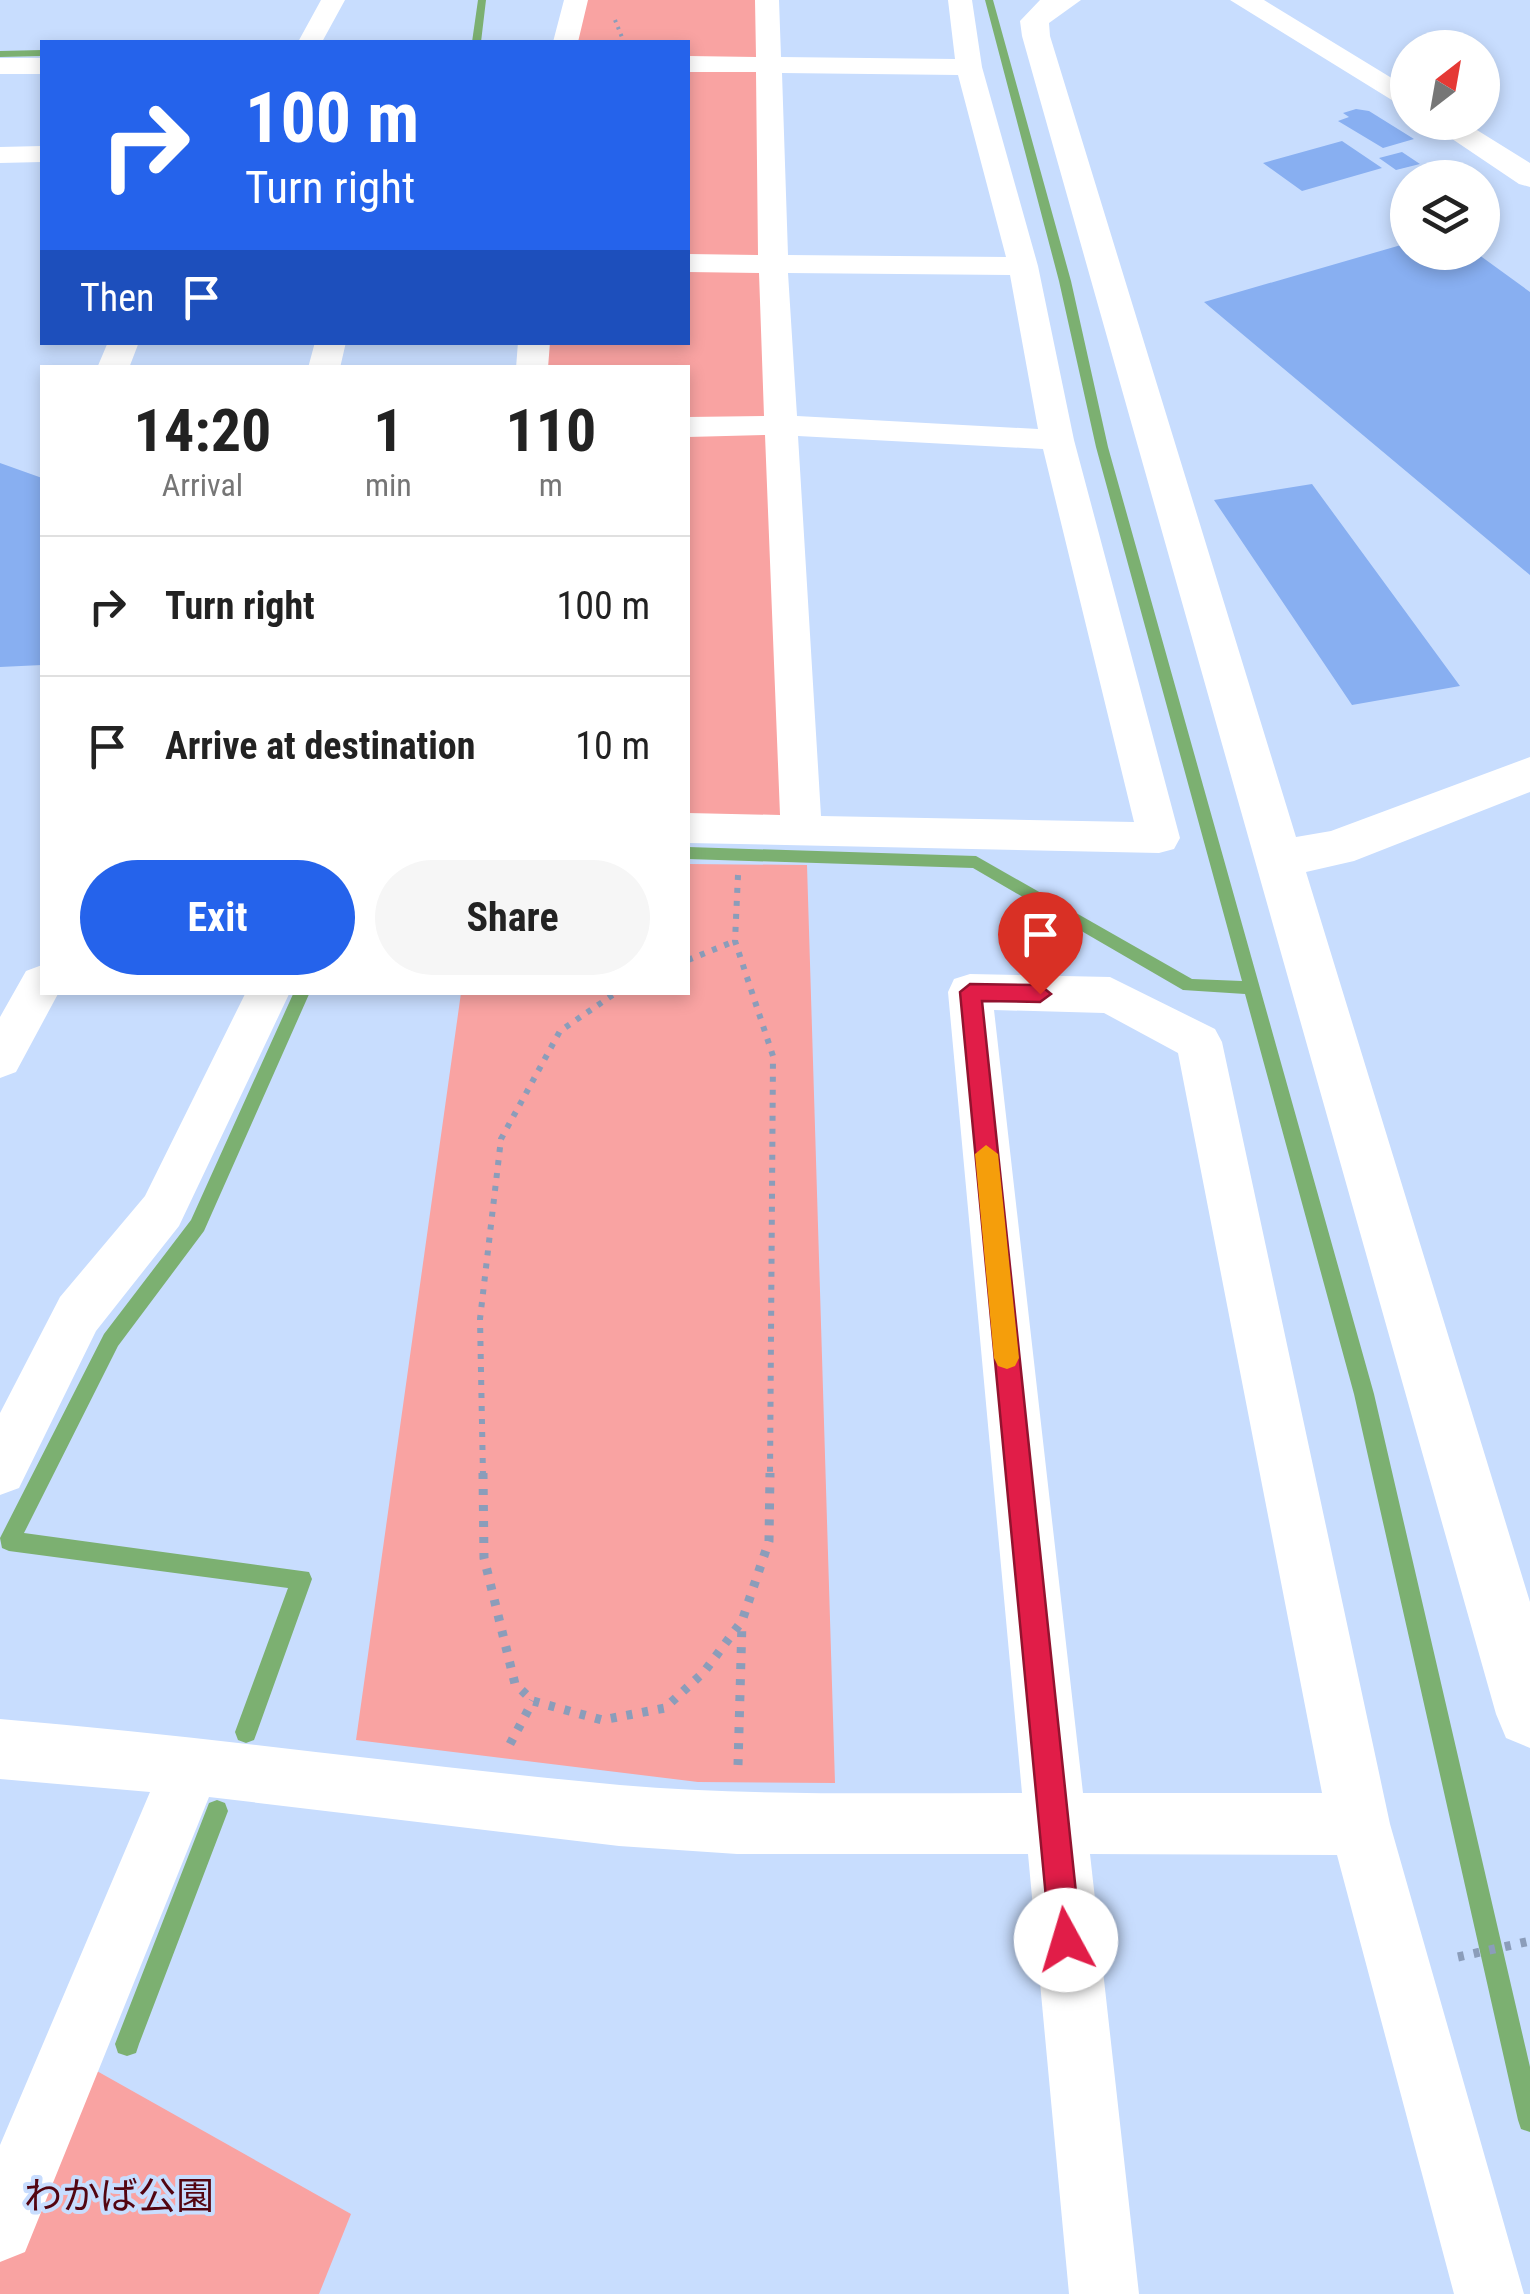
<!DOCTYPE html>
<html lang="en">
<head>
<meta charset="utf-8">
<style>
	body { margin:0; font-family:"Roboto Condensed","Noto Sans JP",sans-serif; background:#f6f6f6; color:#222; height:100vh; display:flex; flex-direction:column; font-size:38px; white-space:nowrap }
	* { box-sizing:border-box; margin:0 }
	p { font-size:32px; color:#767676 }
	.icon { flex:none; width:55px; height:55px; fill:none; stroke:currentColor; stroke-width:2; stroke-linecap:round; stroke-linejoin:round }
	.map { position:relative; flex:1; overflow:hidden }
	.drawer { position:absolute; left:40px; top:365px; width:650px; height:630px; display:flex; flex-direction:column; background:#fff; border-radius:0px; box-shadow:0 5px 15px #0003 }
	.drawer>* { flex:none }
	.top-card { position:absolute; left:40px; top:40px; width:650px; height:305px; border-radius:0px; box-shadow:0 5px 15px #0003; background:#2563eb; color:#fff; overflow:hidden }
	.needle { width:65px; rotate:31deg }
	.fabs { position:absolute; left:1390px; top:30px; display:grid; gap:20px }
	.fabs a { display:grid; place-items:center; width:110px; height:110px; border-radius:50%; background:#fff; box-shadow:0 5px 15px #0003; font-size:50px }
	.pin { position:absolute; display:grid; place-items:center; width:85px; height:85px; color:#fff; margin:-102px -42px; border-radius:50% 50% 50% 0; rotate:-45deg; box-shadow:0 0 10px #0007 }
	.pin .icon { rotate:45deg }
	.me { position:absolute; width:110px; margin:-55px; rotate:354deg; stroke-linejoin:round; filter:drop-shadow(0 0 8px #0008) }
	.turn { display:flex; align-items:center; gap:35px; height:210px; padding:0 40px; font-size:45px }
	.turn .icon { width:130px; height:130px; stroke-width:2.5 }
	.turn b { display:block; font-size:70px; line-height:85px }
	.then { display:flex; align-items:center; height:95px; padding:0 40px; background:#0003; gap:20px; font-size:38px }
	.eta { display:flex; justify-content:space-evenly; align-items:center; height:170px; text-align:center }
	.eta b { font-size:60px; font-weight:700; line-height:70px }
	.primary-button { display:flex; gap:20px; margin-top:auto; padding:20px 40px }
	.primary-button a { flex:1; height:115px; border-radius:60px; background:#2563eb; color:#fff; font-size:40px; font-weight:700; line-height:115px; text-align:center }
	.primary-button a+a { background:#f6f6f6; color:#222 }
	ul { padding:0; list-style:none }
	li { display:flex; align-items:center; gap:30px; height:140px; padding:0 40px; border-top:2px solid #e0e0e0 }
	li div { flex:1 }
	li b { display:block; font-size:38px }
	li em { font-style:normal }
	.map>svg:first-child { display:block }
</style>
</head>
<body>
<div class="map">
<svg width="1530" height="2294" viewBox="0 0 1530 2294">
	<rect width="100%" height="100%" fill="#c8ddfe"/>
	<!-- green -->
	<path fill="#f9a3a2" d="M576 0H767L801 830 688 828V368H532L534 343 688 342V42H566Z
		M688 864 807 865 835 1783 698 1782 356 1740 461 993 688 992Z
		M72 2057 351 2214 319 2294H0V2227Z"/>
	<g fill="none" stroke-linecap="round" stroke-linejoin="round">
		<!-- stream -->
		<path fill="#7cb071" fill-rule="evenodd" d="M478 0H486L481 42H472Z
			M985 0H993L1071 281 1108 447 1374 1394 1530 2067V2132L1521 2129 1518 2120 1354 1394 1245 994 1183 990 973 868 688 859V847L976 856 1192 979 1242 981 1096 447 1059 281Z
			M42 50V56L0 57V51Z
			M294 992H310L204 1231 118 1346 24 1533 309 1572 312 1579 257 1732 254 1740 246 1743 238 1740 235 1732 288 1588 9 1551 2 1548 0 1538 104 1334 191 1220Z
			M217 1800 225 1803 228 1811 139 2044 136 2053 127 2056 118 2053 115 2044 209 1803Z"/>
	</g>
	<!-- building -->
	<path fill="#88aff1" d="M1356 109 1369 111 1414 139 1383 148 1338 121 1349 117 1343 113Z
		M1342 141 1382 168 1302 191 1263 163Z
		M1402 152 1420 164 1396 170 1379 158Z
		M1408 243V252H1475L1530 292V575L1204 302Z
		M0 463 42 478V665L0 667Z
		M1312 484 1460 686 1352 705 1214 500Z"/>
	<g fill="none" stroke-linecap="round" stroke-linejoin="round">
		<!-- path-far2 -->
		<path stroke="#8b9dba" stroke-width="4" stroke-dasharray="2.5 5" stroke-linecap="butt" d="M615 20 624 42"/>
		<!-- path-far1 -->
		<path stroke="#8b9dba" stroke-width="6" stroke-dasharray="5 8" stroke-linecap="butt" d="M738 875 735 941 773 1056 770 1476
			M688 960 735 941
			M483 1476 480 1319 501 1139 560 1031 617 992"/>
		<!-- path -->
		<path stroke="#8b9dba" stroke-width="9" stroke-dasharray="6 10" stroke-linecap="butt" d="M483 1473 484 1558 515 1684 533 1701 602 1720 665 1708 704 1672 742 1621 769 1541 770 1473
			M510 1744 533 1701
			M738 1765 742 1622
			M1458 1957 1530 1941"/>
		<!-- minor -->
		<path fill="#fff" fill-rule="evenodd" d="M321 0H345L322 42H298Z
			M564 0H588L578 42H553Z
			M755 0H779L781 57 955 59 948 0H972L982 67 1038 266 1074 440 1180 838 1174 849 1159 853 688 843V813L780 815 765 435 688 437V417L764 416 759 273 688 272V254L758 255 756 72H688V56L756 57ZM782 73 958 75 1006 257 788 255ZM788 273 1010 275 1038 429 797 416ZM798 436 1043 449 1134 822 821 816Z
			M0 58H42V74H0Z
			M42 146V162L0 163V147Z
			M108 342H139L129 368H97Z
			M315 342H346L340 368H308Z
			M518 342H550L548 368H516Z
			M42 965V992H59L16 1072 0 1078V1017L26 971Z
			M970 974 1110 977 1215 1029 1222 1042 1390 1824 1524 2294H1454L1337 1855 1090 1854 1139 2294H1069L1028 1854H737L619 1846 209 1797 25 2252 0 2262V2145L150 1792 0 1779V1719C207 1736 413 1766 620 1785 753 1796 888 1793 1022 1793L948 992 954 979ZM994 1010 1104 1013 1178 1053 1322 1793H1083Z
			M246 992H290L179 1226 96 1331 19 1488 0 1495V1413L60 1297 145 1196Z"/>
		<!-- tertiary -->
		<path fill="#fff" fill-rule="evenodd" d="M1040 0H1081L1049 23 1050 36 1296 837 1331 831 1530 757V792L1354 861 1306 872 1530 1602V1748L1506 1738 1496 1714 1022 36 1020 21Z
			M1230 0H1264L1408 88V110Z
			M1427 122H1464L1530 163V187L1519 184Z"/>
	</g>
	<!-- route -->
	<path fill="#e11d48" stroke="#92132f" stroke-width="2.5" d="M970 984 1040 985 1051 994 1040 1002 982 1001 1081 1940 1076 1951 1066 1955 1055 1951 1050 1940 960 992Z"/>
	<!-- slow -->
	<path fill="#f59e0b" d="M986 1145 998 1154 1019 1358 1015 1366 1007 1369 998 1366 994 1358 975 1154Z"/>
	<g text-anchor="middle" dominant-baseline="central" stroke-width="8" stroke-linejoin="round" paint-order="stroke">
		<!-- near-park labels -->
		<g font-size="38" fill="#530511" stroke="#c8ddfe">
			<text x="119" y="2196">わかば公園</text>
		</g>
	</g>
</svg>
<div class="fabs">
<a><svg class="needle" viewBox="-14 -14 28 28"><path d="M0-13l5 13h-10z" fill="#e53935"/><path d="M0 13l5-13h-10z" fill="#767676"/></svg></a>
<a><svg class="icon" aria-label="layers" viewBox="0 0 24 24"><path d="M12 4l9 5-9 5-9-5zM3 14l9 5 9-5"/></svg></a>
</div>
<div class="pin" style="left:1040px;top:994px;background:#d93025"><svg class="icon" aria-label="arrive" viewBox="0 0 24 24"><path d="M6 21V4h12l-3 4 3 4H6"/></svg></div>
<svg class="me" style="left:1066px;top:1940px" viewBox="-20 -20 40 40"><circle r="19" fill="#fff"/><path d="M0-13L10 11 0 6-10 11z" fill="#e11d48"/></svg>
<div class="top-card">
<div class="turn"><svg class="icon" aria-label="right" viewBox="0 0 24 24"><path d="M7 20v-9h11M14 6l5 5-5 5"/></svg><div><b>100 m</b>Turn right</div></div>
<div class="then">Then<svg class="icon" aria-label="arrive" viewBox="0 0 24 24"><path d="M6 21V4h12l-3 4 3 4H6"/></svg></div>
</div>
<section class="drawer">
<div class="eta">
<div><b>14:20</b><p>Arrival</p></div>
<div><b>1</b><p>min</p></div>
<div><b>110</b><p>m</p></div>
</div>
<ul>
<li><svg class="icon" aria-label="right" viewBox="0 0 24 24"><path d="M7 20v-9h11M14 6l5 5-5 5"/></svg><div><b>Turn right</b></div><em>100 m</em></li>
<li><svg class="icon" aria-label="arrive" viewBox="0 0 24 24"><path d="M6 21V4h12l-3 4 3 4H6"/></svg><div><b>Arrive at destination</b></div><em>10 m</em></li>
</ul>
<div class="primary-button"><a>Exit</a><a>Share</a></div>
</section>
</div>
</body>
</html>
